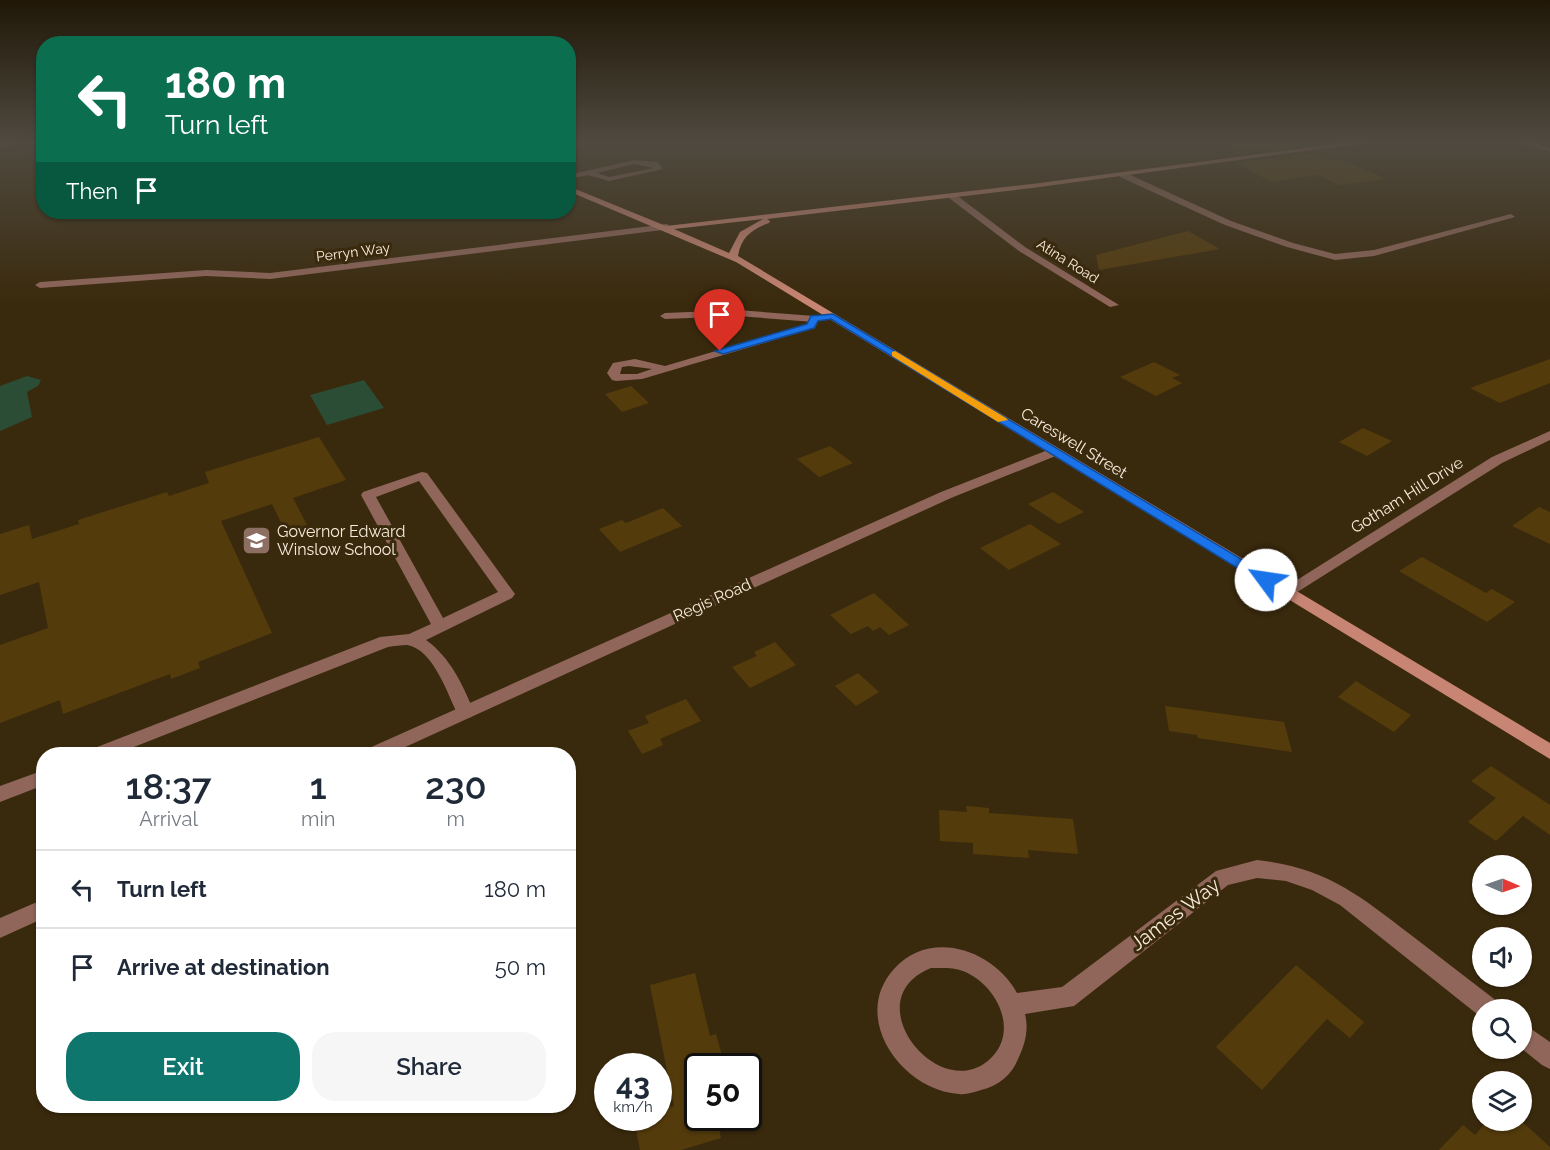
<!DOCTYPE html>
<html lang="en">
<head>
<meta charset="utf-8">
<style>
	body { margin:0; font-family:Raleway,sans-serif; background:#f6f6f7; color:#1f2937; height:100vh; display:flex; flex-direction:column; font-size:22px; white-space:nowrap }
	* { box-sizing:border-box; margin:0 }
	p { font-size:20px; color:#747a83 }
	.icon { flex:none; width:33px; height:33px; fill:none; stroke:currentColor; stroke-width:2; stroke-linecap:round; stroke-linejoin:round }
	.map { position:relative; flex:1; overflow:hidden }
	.panel { position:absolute; left:36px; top:747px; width:540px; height:366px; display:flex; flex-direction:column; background:#fff; border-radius:24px; box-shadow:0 2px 4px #0004 }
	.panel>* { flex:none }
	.hud { position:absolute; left:36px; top:36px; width:540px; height:183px; border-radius:24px; box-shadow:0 2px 4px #0004; background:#0b6e4f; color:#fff; overflow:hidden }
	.needle { width:39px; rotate:92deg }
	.fabs { position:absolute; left:1472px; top:855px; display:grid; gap:12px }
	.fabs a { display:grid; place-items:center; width:60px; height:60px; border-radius:50%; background:#fff; box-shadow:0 2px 4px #0004; font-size:30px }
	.speed { position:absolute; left:594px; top:1053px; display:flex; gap:12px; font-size:30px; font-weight:700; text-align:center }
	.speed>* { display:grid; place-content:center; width:78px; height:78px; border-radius:50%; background:#fff; box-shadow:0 2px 4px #0004; line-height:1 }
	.speed small { font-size:15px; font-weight:400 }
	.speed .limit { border:3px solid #111; border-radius:9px; background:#fff; color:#111 }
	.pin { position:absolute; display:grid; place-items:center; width:51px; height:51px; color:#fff; margin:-62px -26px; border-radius:50% 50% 50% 0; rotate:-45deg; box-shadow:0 0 6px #0007 }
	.pin .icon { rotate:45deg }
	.me { position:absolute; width:66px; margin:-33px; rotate:301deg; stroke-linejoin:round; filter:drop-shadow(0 0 4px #0008) }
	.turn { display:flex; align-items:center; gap:21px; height:126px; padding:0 30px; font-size:27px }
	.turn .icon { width:78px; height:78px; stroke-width:2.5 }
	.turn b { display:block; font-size:42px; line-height:51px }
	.then { display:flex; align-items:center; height:57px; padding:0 30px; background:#0003; gap:12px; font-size:22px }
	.eta { display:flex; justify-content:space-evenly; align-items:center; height:102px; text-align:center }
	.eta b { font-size:36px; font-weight:600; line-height:42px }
	.primary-button { display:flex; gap:12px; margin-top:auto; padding:12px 30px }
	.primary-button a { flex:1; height:69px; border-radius:24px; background:#0f766e; color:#fff; font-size:24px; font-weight:600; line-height:69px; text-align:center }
	.primary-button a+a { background:#f6f6f7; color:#1f2937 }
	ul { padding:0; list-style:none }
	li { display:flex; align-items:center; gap:18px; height:78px; padding:0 30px; border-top:2px solid #e0e1e3 }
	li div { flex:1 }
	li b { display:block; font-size:22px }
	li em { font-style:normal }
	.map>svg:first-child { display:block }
</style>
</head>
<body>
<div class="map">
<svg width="1550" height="1150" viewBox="0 0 1550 1150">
	<rect width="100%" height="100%" fill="#3a2a0d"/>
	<!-- green -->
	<path fill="#2b4d35" d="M27 376 41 380 38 386 27 392 32 417 0 431V386Z
		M364 380 384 408 327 425 310 395Z"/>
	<!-- building -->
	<path fill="#543b0c" d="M1231 141H1286L1297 147 1234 155Z
		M1311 153 1329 161 1342 160 1387 179 1339 185 1318 175 1272 182 1235 163Z
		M1188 231 1220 249 1099 270 1096 255Z
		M1550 359V383L1500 403 1470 388Z
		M1154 362 1180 375 1172 378 1182 383 1156 396 1120 377Z
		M631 386 649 403 622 412 605 394Z
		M1363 428 1392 441 1367 456 1339 442Z
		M319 437 346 480 293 498 308 527 287 535 272 504 221 521 272 633 198 662 200 668 171 679 170 674 63 714 60 700 0 723V645L48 628 39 582 0 595V534L29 525 32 539 79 524 78 520 167 492 169 496 209 483 205 472Z
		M830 446 853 463 819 477 797 459Z
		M1053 492 1084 512 1059 524 1028 504Z
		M1539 507 1550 512V544L1512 526Z
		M663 508 682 526 620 552 599 529 622 520 626 523Z
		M1030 524 1061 544 1009 570 980 548Z
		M1422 557 1486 593 1492 589 1515 602 1487 622 1399 571Z
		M874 593 909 625 889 635 880 627 873 631 868 626 851 634 830 615Z
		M775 642 796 665 750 688 732 667 757 656 754 652Z
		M858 673 879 692 856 706 835 686Z
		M1356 681 1380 696 1411 715 1394 732 1338 697Z
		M686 699 701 721 660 739 663 745 642 754 628 731 649 723 645 716Z
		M1165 706 1284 722 1292 752 1198 738 1197 735 1169 731Z
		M1491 766 1550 805V835L1523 816 1496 841 1468 822 1496 798 1471 781Z
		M966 806 989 808V813L1073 819 1078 854 1028 850 1029 858 973 854V843L940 841 939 810 967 812Z
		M1296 965 1364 1022 1350 1038 1327 1019 1262 1090 1216 1047Z
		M695 973 710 1036 716 1034 723 1059 716 1060 718 1066H698V1118H717L721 1138 681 1150H640L634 1118H658V1111L674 1106 650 985Z
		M1488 1120H1520L1550 1147V1150H1439L1463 1125 1475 1135Z"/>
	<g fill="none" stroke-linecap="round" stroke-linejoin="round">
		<!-- lane -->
		<path fill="#90665b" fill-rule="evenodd" d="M634 160 658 162 663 169 609 181 588 175 568 179V175ZM634 164 654 168 609 177 597 173Z
			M810 317 819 319 815 328 642 379 616 381 612 380 607 373 613 363 635 359 665 366 807 324ZM629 366 652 369 637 374H620L622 367Z
			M422 472 427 473 515 594 512 598 426 640C450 657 463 685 474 712L471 717 465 719 459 717C448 696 434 649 407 645 401 645 394 646 388 647L116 754H89L92 749 380 637 409 634 431 624 361 495 363 492ZM419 481 498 592 443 618 376 497Z
			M44 770V785L0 802V786Z"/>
		<!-- street -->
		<path fill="#90665b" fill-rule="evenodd" d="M7 141H18L0 149V144Z
			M1513 141H1526L1550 148V152Z
			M1120 173H1126L1231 221 1293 243 1335 254 1374 250 1511 214 1515 217 1374 256 1335 260 1287 247 1225 225 1120 177Z
			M949 194H955L1025 247 1119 305 1110 307 1019 251 949 198Z
			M667 224 671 227 670 229 270 279 206 276 40 288 35 285 40 282 206 270 270 273Z
			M738 310 814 316 833 313 838 316 814 322 738 316 665 319 660 316 665 313Z
			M1550 431V440L1502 463 1291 596H1281L1278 592 1492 457Z
			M1053 448 1059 452 1058 455 951 498 390 754H364L367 749 941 492Z
			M1257 860C1325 867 1359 895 1411 935 1440 957 1469 980 1498 1002L1501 1010H1482V1018L1340 905 1312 890 1286 881 1257 878 1228 885 1074 1006 1025 1014C1029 1030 1025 1044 1018 1059 1012 1075 998 1086 981 1090 974 1092 966 1095 959 1094 901 1090 850 1017 894 969 930 928 994 950 1017 993L1062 987 1216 871ZM931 968C942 968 953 967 963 971 996 984 1019 1029 992 1057 942 1109 852 1000 931 968Z
			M44 899V918L0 938V918Z
			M1521 1022 1550 1042V1069L1542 1065 1521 1048Z"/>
		<!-- secondary -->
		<path fill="#c98573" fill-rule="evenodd" d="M1357 141H1380L1032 188 767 219 770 221 769 223C752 229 741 237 738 256L1550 743V759L736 262 568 191V186L666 226 1032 184ZM763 219 740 232 729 253 674 229Z"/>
	</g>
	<!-- sky -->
	<linearGradient id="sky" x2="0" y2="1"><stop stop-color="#201707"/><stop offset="0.47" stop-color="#4f4a40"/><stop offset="1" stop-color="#4f4a40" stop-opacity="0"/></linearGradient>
	<rect width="1550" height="302" fill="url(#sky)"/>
	<!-- route -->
	<path fill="#1a73e8" stroke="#114b97" stroke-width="1.5" d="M833 314 1271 577 1273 580 1266 585 1262 583 831 319 818 321 814 328 723 354 715 351 807 324 811 316Z"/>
	<!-- slow -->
	<path fill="#f59e0b" d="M895 351 1006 418 1008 420 998 422 892 356V352Z"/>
	<!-- icons -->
	<defs>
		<symbol id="school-square" viewBox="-11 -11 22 22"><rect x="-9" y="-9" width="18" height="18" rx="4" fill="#8d6e63" stroke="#3a2a0d"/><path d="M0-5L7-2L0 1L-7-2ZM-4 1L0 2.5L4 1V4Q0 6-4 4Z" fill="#fff"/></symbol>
	</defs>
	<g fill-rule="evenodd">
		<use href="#school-square" x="240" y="524" width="33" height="33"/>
	</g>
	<g text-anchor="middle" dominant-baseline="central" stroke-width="6" stroke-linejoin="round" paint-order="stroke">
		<!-- far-street labels -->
		<g font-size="14" fill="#f7ecdc" stroke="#3a2a0d">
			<text transform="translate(353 252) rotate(-7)">Perryn Way</text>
			<text transform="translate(1068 261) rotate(32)">Atina Road</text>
		</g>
		<!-- street labels -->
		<g font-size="16" fill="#f7ecdc" stroke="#3a2a0d">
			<text transform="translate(1074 443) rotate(31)">Careswell Street</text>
			<text transform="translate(1407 495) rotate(-32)">Gotham Hill Drive</text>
			<text transform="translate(712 600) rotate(-24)">Regis Road</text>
		</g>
		<!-- poi labels -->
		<g font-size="16" fill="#f7ecdc" stroke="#3a2a0d" text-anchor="start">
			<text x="277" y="531">Governor Edward<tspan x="277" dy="18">Winslow School</tspan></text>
		</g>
		<!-- near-street labels -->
		<g font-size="20" fill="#f7ecdc" stroke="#3a2a0d">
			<text transform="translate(1175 914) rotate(-37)">James Way</text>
		</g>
	</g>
</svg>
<div class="fabs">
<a><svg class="needle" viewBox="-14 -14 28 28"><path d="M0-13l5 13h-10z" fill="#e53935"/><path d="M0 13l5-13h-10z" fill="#747a83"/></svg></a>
<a><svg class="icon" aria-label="sound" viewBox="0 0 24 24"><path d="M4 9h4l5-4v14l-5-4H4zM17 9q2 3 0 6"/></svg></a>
<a><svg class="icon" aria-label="search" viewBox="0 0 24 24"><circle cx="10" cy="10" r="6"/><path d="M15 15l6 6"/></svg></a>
<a><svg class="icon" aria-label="layers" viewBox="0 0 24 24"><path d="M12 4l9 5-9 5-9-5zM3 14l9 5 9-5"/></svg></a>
</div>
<div class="speed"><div>43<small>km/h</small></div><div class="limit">50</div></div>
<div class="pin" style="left:720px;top:351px;background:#d93025"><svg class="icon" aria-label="arrive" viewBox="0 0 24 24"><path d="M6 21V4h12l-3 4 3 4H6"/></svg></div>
<svg class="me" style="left:1266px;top:580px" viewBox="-20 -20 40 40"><circle r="19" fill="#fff"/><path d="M0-13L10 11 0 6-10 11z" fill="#1a73e8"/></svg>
<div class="hud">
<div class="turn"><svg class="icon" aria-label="left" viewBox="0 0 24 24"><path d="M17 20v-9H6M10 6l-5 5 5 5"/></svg><div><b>180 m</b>Turn left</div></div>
<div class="then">Then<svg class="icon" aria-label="arrive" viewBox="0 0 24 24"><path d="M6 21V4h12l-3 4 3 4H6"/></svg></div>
</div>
<section class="panel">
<div class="eta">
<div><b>18:37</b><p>Arrival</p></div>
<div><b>1</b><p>min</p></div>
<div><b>230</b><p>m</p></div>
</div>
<ul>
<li><svg class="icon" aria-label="left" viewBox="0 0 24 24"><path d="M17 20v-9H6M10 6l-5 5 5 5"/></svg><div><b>Turn left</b></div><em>180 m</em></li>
<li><svg class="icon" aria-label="arrive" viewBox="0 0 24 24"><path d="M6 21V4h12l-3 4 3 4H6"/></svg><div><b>Arrive at destination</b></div><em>50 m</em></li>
</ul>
<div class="primary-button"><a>Exit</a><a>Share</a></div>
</section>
</div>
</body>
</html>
